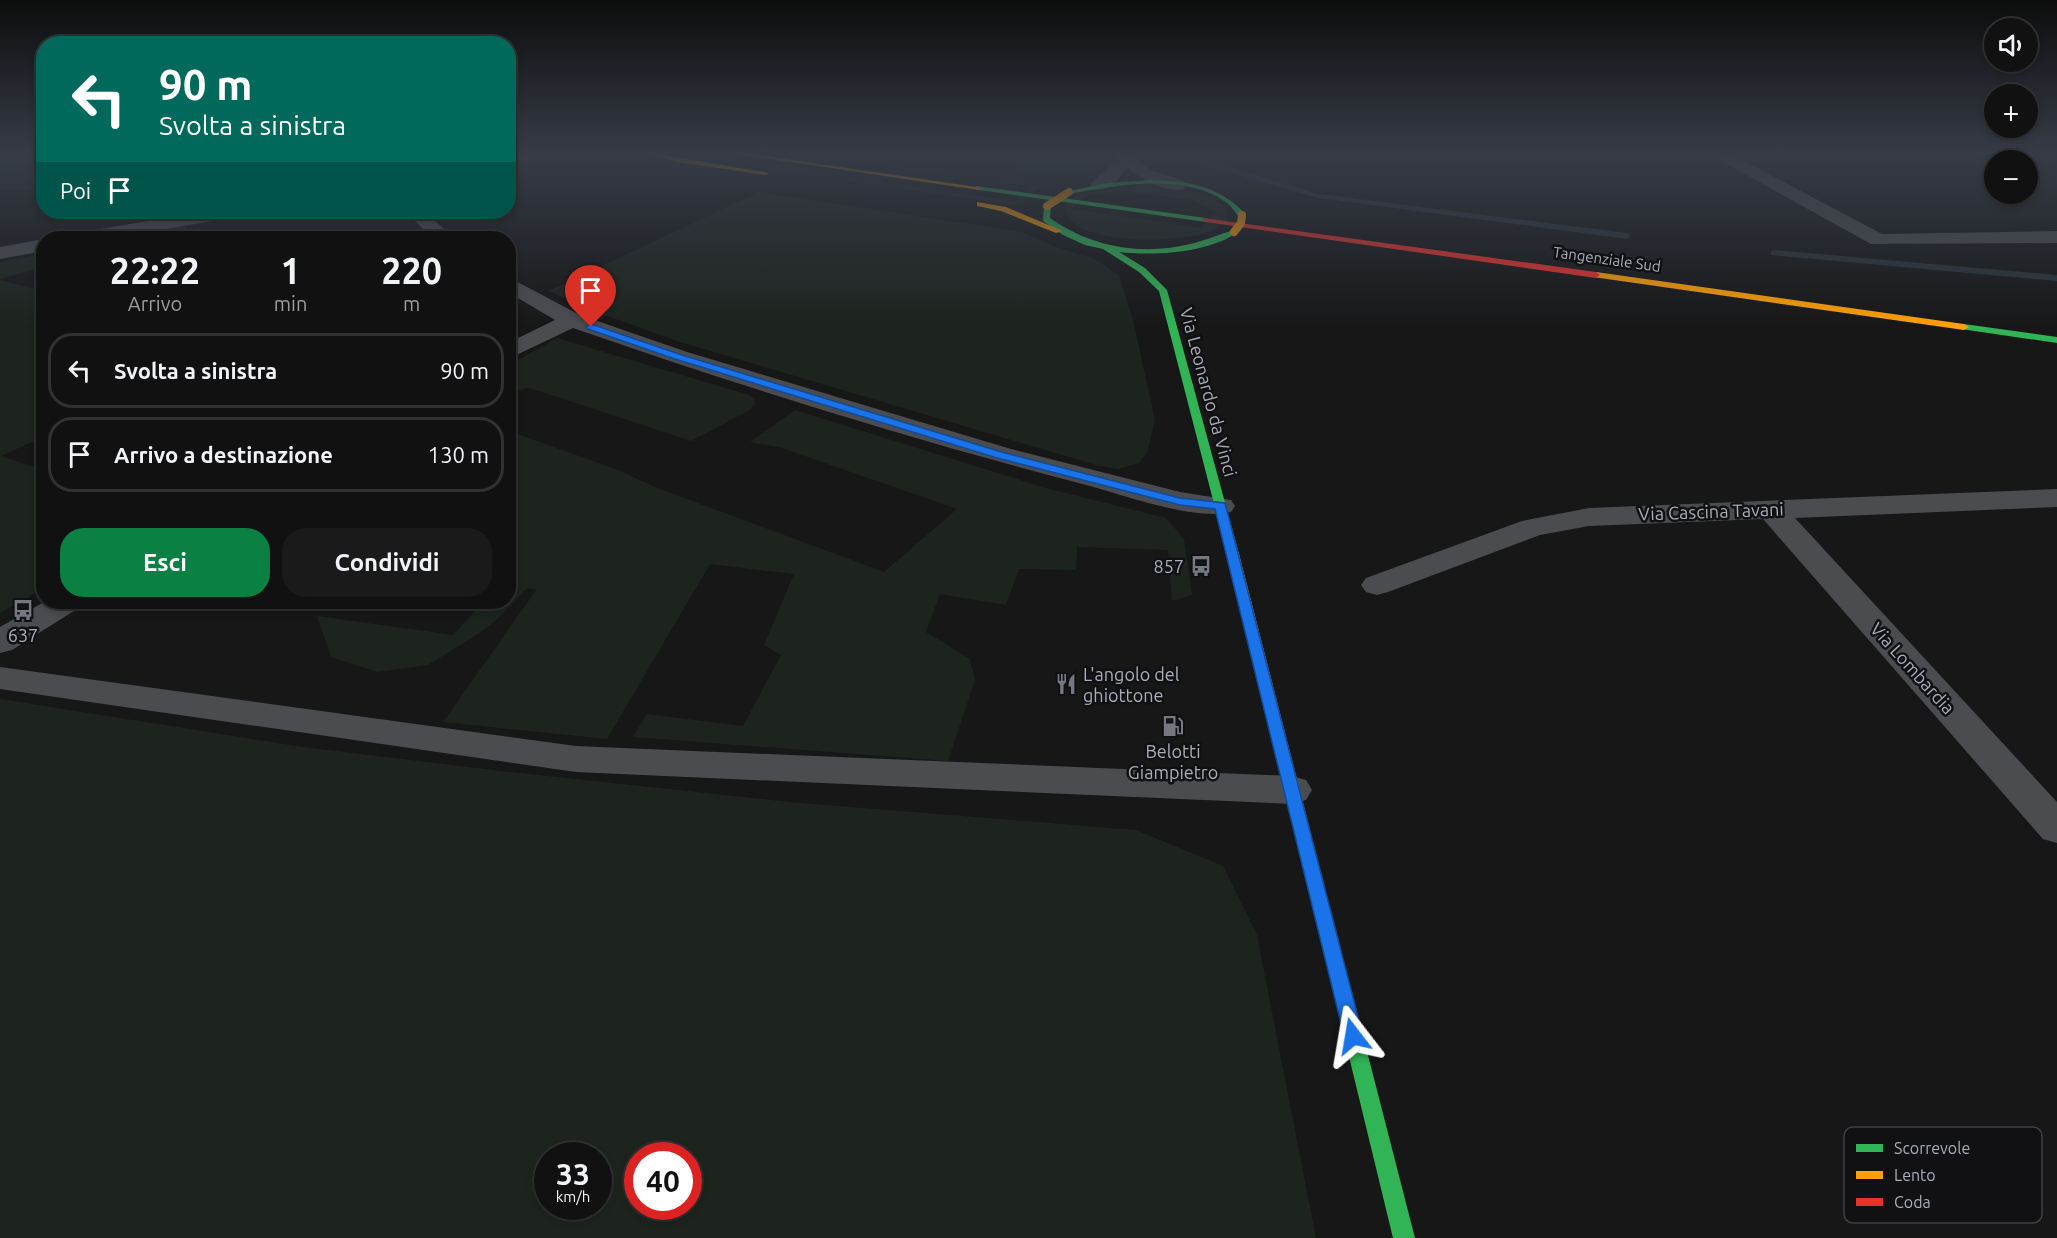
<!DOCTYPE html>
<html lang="it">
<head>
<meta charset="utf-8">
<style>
	body { margin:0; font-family:Ubuntu,sans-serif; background:#1a1a1a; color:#f1f3f6; height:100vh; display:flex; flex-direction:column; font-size:22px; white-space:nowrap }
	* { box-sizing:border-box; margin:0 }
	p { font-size:20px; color:#9c9d9f }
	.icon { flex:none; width:33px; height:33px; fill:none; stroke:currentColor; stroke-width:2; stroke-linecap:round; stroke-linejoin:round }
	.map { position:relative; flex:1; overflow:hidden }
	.sheet { position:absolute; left:36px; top:231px; width:480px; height:378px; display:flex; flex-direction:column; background:#111; border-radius:24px; box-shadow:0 3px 9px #0003,0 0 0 2px #303131 }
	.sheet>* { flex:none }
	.hud { position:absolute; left:36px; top:36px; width:480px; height:183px; border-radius:24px; box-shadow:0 3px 9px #0003,0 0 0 2px #303131; background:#00695c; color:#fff; overflow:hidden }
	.tools { position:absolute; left:1984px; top:18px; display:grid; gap:12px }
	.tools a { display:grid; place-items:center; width:54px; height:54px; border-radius:50%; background:#111; box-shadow:0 3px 9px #0003,0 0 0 2px #303131; font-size:30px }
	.speed { position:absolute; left:534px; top:1142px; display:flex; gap:12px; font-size:30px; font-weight:700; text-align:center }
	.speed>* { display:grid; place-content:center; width:78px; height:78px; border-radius:50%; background:#111; box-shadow:0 3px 9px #0003,0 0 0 2px #303131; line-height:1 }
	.speed small { font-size:15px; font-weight:400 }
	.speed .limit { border:9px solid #d22; background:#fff; color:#111 }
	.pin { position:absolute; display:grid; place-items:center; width:51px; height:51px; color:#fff; margin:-62px -26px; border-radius:50% 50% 50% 0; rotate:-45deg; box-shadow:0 0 6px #0007 }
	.pin .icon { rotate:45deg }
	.me { position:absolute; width:66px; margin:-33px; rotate:346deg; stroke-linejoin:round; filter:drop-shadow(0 0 4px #0008) }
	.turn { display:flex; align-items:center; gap:21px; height:126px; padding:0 24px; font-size:27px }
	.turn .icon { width:78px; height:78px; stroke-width:2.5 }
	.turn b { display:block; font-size:42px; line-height:51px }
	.then { display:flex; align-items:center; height:57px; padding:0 24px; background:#0003; gap:12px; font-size:22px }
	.eta { display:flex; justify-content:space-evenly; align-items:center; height:102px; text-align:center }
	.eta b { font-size:36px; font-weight:700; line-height:42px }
	.cta { display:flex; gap:12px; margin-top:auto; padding:12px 24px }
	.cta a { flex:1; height:69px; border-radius:24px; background:#0b8043; color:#fff; font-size:24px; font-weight:700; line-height:69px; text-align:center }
	.cta a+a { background:#1a1a1a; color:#f1f3f6 }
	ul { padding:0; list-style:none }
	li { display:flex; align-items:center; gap:18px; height:75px; margin:0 12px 9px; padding:0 12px; border:3px solid #303131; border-radius:24px }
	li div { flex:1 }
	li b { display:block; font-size:22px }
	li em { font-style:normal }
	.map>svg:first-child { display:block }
</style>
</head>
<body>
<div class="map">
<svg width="2057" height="1238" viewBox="0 0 2057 1238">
	<rect width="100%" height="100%" fill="#171717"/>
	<!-- green -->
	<path fill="#1d241e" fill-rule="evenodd" d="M3 154H43V190L0 189V155Z
		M692 154 1015 201 1031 186 792 154H815L1043 186 1026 199 1023 204 1012 205 685 157Z
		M933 154H1115L1116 165C1091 183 1056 182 1026 176 1019 174 1014 167 1006 165 982 160 958 156 933 154Z
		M1150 184C1169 187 1236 192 1227 221 1219 227 1211 232 1202 234 1173 242 1070 247 1065 207L1070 200 1079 194ZM1123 191 1192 200 1215 211 1201 228 1072 209 1090 194Z
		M759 192 1021 232 1064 250 1093 258 1119 275 1133 320 1155 420 1147 453 1139 463 1118 469 1096 465 680 342 596 312 549 291Z
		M186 225V234L173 238H116Z
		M43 254V267L0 279V262Z
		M0 280 44 291 43 437 1 456 43 470V589L0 613Z
		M557 338 749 395 754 398 755 404 748 411 691 441 527 387 509 396V365Z
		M795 410 1046 488 1166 518 1184 539 1192 595 1172 601 1168 550 1077 547 1076 570 1019 569 1006 605 940 594 926 632 970 659 975 680 948 761 633 737 647 714 743 726 781 655 764 645 794 574 710 564 607 739 443 722 537 589 527 588 501 616 481 632 428 665 377 672 331 657 317 616 453 635 484 602H508L509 431 618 470 655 487 884 572 957 509 779 447 750 442Z
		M0 699 303 747 501 771 789 802 1136 830 1223 866 1257 935 1316 1238H0ZM548 1155H598V1206H548ZM638 1155H688V1206H638Z"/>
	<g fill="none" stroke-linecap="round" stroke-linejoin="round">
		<!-- stream -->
		<path fill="#2a3239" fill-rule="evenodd" d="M1182 154H1190L1216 163 1319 194 1627 233 1631 236 1627 239 1318 198 1210 167Z
			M1774 250 2057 275V281L1771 255V251Z"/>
		<!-- street -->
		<path fill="#4b4c50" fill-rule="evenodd" d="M508 154H545L543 157 508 164Z
			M1114 154H1132L1151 170 1184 181 1187 185 1184 189C1166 193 1140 179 1127 167 1119 179 1109 193 1093 189L1090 185C1098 175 1108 169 1117 158Z
			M1712 154H1731L1882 234 2057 231V243L1871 244 1714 157Z
			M201 212H239L237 216 230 218 113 238H73L76 234 83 232Z
			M405 212H425L454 238H433Z
			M44 239V251L0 259V247Z
			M508 277 580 315 687 352 1011 449 1180 492 1231 500 1235 506 1231 512C1196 521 1126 496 1090 486 916 441 743 387 573 328L508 359V343L555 320 508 292Z
			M2057 489V507L1795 518 2057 802V843L2043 839 1763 519 1589 526 1540 535 1388 592 1377 595 1366 592 1361 585 1366 578 1522 521 1589 508Z
			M44 602H82L77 609 12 650 0 653V627Z
			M0 667 576 746 1292 776 1306 780 1312 790 1306 800 1292 804 576 772 0 689Z"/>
		<!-- fast -->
		<path fill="#30b455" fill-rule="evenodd" d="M1151 180C1188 181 1221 186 1246 215L1239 217C1235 212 1232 207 1227 203 1187 172 1115 185 1069 194L1065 192 1107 183Z
			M976 186 1206 218 1210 220 1206 222 979 190H976Z
			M1044 204 1051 206 1050 218C1091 247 1141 256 1190 244 1205 241 1219 234 1234 230L1238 232C1209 253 1154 256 1119 252L1145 268 1167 290 1239 554 1237 557 1233 558 1227 554 1159 291 1139 272 1103 249 1085 245 1063 235 1043 221Z
			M1964 324 2057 337V343L1961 329 1959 327Z
			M1302 824 1308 826 1310 830 1415 1238H1393L1294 830 1296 826Z"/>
		<!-- slow -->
		<path fill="#ff9f0a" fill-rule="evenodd" d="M649 154H658L769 173 766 175 677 162Z
			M737 154H751L983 188 979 190Z
			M977 202 1006 207 1063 231 1056 233 1001 211 977 206Z
			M1596 272 1964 324 1969 327 1964 330 1593 277 1592 275Z
			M1233 550 1239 554 1310 830 1308 834 1302 836 1296 834 1294 830 1227 554Z"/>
		<!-- jam -->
		<path fill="#e5322d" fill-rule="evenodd" d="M1203 218 1596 272 1600 275 1596 278 1206 222 1202 220Z"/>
		<!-- slow-bridge -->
		<path stroke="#ff9f0a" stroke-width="8" d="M1047 206 1069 192
			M1234 232 1241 223 1242 215"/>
	</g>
	<!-- sky -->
	<linearGradient id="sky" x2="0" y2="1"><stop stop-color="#0d0d0d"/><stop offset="0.47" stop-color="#363c47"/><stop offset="1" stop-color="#363c47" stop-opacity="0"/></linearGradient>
	<rect width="2057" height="327" fill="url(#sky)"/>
	<!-- route -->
	<path fill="#1a73e8" stroke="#114b97" stroke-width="1.5" d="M591 324 682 355 1005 453 1180 498 1225 503 1363 1036 1360 1042 1353 1045 1346 1042 1344 1036 1215 509 1180 505 997 458 675 359 588 329 586 327Z"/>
	<!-- icons -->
	<defs>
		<symbol id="bus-bare" viewBox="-9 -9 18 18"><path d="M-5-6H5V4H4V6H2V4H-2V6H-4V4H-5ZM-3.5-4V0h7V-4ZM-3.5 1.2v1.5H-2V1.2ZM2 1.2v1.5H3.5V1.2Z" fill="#757880" stroke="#111113" stroke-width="2.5" paint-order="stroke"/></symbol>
		<symbol id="restaurant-bare" viewBox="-9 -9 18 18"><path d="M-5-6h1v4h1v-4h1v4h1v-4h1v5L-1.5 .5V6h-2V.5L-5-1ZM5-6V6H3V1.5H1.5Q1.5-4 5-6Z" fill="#757880" stroke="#111113" stroke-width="2.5" paint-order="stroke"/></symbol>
		<symbol id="fuel-bare" viewBox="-9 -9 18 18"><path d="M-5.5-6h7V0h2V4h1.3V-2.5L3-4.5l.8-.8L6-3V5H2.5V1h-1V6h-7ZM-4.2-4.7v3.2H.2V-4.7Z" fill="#757880" stroke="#111113" stroke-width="2.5" paint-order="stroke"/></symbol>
	</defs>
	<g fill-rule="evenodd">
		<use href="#bus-bare" x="1186" y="551" width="30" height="30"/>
		<use href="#bus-bare" x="8" y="595" width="30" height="30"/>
		<use href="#restaurant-bare" x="1051" y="669" width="30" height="30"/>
		<use href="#fuel-bare" x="1158" y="711" width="30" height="30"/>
	</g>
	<g text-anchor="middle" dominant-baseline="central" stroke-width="5" stroke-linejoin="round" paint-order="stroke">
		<!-- far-street labels -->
		<g font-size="15" fill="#a8adb8" stroke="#111113">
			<text transform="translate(1607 259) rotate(8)">Tangenziale Sud</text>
		</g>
		<!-- street labels -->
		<g font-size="18" fill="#a8adb8" stroke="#111113">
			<text transform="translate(1209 392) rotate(75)">Via Leonardo da Vinci</text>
			<text transform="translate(1711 511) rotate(-2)">Via Cascina Tavani</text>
			<text transform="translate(1913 668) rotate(48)">Via Lombardia</text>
		</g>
		<!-- poi labels -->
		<g font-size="18" fill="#a8adb8" stroke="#111113">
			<text x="1184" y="566" text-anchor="end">857</text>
			<text x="23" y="635">637</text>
			<text x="1083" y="674" text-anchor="start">L'angolo del<tspan x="1083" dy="21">ghiottone</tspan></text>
			<text x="1173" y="751">Belotti<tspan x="1173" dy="21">Giampietro</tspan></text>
		</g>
	</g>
	<!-- legend -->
	<rect x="1844" y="1127" width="198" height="96" rx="9" fill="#111113" stroke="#3e4045" stroke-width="1.5"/>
	<rect x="1856" y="1144" width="27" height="8" fill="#30b455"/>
	<rect x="1856" y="1171" width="27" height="8" fill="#ff9f0a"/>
	<rect x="1856" y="1198" width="27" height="8" fill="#e5322d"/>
	<g font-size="16" fill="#a8adb8">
		<text x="1894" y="1154">Scorrevole</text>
		<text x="1894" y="1181">Lento</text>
		<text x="1894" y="1208">Coda</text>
	</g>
</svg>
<div class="tools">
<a><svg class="icon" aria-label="sound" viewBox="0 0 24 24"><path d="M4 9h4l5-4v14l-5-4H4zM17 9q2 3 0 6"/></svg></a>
<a>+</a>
<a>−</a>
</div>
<div class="speed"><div>33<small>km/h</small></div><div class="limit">40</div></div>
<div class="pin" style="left:591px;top:327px;background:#d93025"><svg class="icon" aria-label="arrive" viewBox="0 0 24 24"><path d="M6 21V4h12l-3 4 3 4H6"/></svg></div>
<svg class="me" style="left:1353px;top:1036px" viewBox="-20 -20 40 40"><path d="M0-17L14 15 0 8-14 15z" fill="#1a73e8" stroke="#fff" stroke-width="4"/></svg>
<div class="hud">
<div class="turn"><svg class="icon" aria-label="left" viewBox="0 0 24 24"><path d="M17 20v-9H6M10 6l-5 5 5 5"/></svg><div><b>90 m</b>Svolta a sinistra</div></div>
<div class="then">Poi<svg class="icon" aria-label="arrive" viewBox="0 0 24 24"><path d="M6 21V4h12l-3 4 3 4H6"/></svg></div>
</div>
<section class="sheet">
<div class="eta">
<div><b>22:22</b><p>Arrivo</p></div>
<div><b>1</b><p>min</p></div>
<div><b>220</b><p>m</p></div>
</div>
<ul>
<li><svg class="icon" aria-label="left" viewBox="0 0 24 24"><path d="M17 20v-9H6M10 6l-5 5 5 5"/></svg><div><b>Svolta a sinistra</b></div><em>90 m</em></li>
<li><svg class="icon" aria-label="arrive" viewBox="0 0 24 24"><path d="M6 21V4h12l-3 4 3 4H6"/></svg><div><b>Arrivo a destinazione</b></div><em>130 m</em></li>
</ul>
<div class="cta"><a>Esci</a><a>Condividi</a></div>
</section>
</div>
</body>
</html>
